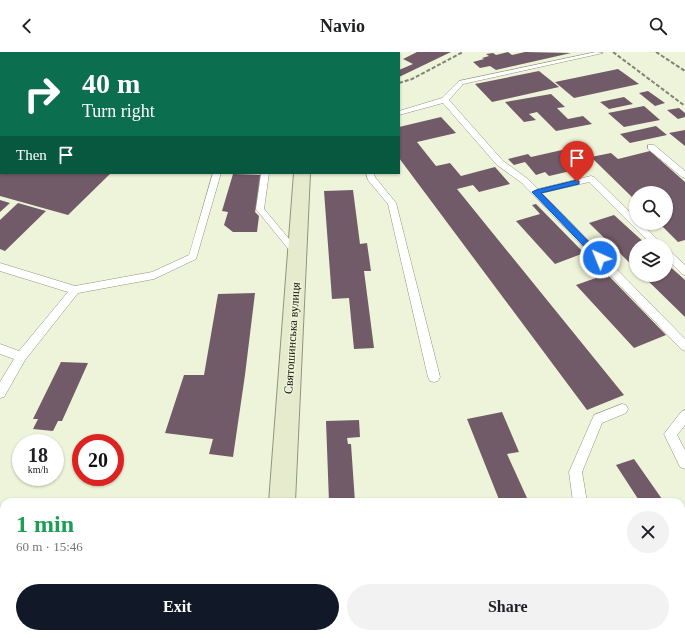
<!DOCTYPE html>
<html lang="en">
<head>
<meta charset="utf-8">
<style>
	body { margin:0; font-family:"Times New Roman",serif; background:#f2f2f2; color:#202124; height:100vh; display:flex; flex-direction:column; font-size:15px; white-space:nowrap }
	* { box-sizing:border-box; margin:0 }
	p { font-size:13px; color:#757577 }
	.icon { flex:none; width:22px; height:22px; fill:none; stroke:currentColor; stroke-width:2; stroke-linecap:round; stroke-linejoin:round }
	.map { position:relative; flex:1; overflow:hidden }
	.panel { position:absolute; left:0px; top:446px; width:685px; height:140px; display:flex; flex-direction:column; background:#fff; border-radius:12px 12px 0 0; box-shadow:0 1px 3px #0004 }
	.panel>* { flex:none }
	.top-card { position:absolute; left:0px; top:0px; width:400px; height:122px; box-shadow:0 1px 3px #0004; background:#0b6e4f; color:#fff; overflow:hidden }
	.buttons { position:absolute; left:629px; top:134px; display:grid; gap:8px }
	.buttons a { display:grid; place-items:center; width:44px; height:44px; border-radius:50%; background:#fff; box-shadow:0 1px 3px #0004; font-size:20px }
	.speed { position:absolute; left:12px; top:382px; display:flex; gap:8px; font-size:20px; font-weight:700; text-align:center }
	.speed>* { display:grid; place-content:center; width:52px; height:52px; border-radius:50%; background:#fff; box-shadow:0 1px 3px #0004; line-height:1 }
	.speed small { font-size:10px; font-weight:400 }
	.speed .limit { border:6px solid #d22; background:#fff; color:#111 }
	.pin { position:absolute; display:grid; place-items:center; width:34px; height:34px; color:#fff; margin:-41px -17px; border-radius:50% 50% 50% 0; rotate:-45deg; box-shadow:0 0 4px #0007 }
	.pin .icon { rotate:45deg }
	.me { position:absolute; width:44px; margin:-22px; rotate:316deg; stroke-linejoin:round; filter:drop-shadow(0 0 3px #0008) }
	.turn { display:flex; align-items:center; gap:14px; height:84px; padding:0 16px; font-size:18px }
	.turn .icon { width:52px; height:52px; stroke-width:2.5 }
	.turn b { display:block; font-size:28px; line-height:34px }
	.then { display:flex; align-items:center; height:38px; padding:0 16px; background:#0003; gap:8px; font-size:15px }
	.round { display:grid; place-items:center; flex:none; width:42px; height:42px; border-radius:21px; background:#f2f2f2 }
	.head { display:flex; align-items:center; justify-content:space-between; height:68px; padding:0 16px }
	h1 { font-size:24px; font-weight:700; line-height:30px; color:#1e9e55 }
	.cta { display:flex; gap:8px; margin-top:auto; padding:8px 16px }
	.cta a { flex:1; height:46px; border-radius:24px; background:#111827; color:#fff; font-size:16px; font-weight:700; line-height:46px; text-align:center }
	.cta a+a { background:#f2f2f2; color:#202124 }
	header { display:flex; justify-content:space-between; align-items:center; height:52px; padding:0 16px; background:#fff; font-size:18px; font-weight:700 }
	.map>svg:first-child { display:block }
</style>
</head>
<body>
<header><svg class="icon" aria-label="back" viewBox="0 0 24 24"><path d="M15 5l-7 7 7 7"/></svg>Navio<svg class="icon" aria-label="search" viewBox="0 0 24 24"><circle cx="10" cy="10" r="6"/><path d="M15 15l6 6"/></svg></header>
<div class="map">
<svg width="685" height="586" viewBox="0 0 685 586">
	<rect width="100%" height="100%" fill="#eef4d9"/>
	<!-- building -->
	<path fill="#725b68" d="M417 0H451L399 25V18L413 12 403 7Z
		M508 0 512 3 525 0 571 1 496 18 490 14 480 16 473 10 484 7 482 6 489 4 486 2 493 1 496 3Z
		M618 17 639 32 574 46 555 30Z
		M539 19 559 35 492 50 475 32Z
		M648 39 665 51 655 54 639 41Z
		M551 42 565 55 557 56 568 67 583 64 592 72 556 79 537 60 529 62 536 68 524 70 505 50Z
		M624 45 633 52 609 57 600 50Z
		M644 54 660 68 624 75 608 61Z
		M679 56 685 61V65L678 67 667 58Z
		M441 65 456 81 417 90 436 114 450 111 461 124 495 115 510 132 479 140 473 133 457 137 624 343 587 358 399 106V75Z
		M656 74 667 83 630 91 620 82Z
		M685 78V94L669 81Z
		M562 98 571 107 565 108 575 118 549 124 545 120 536 123 525 110 514 113 508 107 528 102 531 105Z
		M650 99 685 130V188L678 190 659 171H666V141H636V149L591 105 611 101 618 107Z
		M0 121H111L68 163 0 144Z
		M233 122 263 123 255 160 259 164 257 180H233L224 173 228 160 222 159Z
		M353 138 360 192 367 191 371 219H364L374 296 354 297 349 246 332 247 324 139Z
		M0 148 10 151 0 160Z
		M18 151 46 159 5 199 0 197V168Z
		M536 152 584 201 555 212 516 169 540 162 532 153Z
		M614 163 647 193H636V217L589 171Z
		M666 211 685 228V265L642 223H666Z
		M607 222 666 283 634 296 576 233Z
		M255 241 245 323 233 405 209 402 213 387 165 381 184 323H204L218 242Z
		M61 310 88 311 62 369H58L53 379 33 377 38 367H33Z
		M502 360 519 400 507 402 527 446 511 450H500L467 367Z
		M359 368 360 385 347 386 348 392H351L355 450H329L326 369Z
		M634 407 662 447 654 450H640L616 413Z
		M359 582H449V583L400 586H359Z
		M461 582H493L494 586H462Z"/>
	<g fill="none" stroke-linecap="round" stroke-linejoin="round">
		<defs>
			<path id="lane" d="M103 0H163V1H103Z
				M596 0 603 1 463 32 449 48 503 109 528 127 538 137 591 124 594 125 636 166V171H641L663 193H652L589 130 542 141 685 287V299L681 297 522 131 497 113 443 51 399 63V59L442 46 459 29Z
				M0 73H1V77H0Z
				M648 93H654L685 119V126L682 125 648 97Z
				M213 121H221L196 207 154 227 78 241 25 308 4 345 0 346V330L14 307 0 302V292L19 299 68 240 0 219V211L75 234 152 220 189 203Z
				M261 121H269L264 157 300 200 302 202 300 204H294L256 157Z
				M366 121H374L375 125 396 151 440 325 438 329 434 330 430 329 428 325 388 152 368 128Z
				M666 197 669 198 685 213V223L682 222 666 206Z
				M622 352 626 353 628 357 626 361 602 371 582 420 587 450H573L569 420 594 363Z
				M685 358V373L677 383 685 398V417L680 415 664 382 681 360Z
				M595 582H611V586H595Z"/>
			<path id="secondary" d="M303 0H315V1H303Z
				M294 121H310L295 450H269Z
				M257 582H289V586H257Z"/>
		</defs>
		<!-- lane casing -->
		<use href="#lane" stroke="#90947c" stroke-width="1"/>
		<!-- secondary casing -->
		<use href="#secondary" stroke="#90947c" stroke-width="2"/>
		<!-- lane -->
		<use href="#lane" fill="#fff" fill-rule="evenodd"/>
		<!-- secondary -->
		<use href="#secondary" fill="#e7ebce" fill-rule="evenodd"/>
		<!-- rail -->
		<path stroke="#808472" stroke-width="2" stroke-dasharray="4 2" stroke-linecap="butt" d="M613 0 685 54
			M656 0 685 19
			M399 31 412 27 463 0"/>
	</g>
	<!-- route -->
	<path fill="#1a73e8" stroke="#114b97" d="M577 128 579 129V132L541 141 603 204V208H597L532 140 536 138Z"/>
	<g text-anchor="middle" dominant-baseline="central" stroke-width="3" stroke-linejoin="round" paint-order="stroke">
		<!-- street labels -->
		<g font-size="12" fill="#12130a" stroke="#eef4d9">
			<text transform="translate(292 286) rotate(-86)">Святошинська вулиця</text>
		</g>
	</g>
</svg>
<div class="buttons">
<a><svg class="icon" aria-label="search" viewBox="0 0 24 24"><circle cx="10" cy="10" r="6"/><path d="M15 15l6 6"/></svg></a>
<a><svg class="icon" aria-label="layers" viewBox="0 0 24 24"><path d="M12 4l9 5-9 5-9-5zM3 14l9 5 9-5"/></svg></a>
</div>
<div class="speed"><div>18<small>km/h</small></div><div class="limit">20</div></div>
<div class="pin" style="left:577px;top:130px;background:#d93025"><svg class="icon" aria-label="arrive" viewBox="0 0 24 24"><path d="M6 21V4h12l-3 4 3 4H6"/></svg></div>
<svg class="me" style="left:600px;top:206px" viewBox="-20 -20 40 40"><circle r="17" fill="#1a73e8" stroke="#fff" stroke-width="3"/><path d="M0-11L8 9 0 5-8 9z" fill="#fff"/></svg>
<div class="top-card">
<div class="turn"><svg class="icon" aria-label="right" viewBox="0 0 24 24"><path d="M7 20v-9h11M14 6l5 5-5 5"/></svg><div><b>40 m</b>Turn right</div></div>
<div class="then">Then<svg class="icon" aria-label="arrive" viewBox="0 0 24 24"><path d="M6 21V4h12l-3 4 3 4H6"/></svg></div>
</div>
<section class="panel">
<div class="head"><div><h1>1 min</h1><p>60 m · 15:46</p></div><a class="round"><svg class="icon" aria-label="close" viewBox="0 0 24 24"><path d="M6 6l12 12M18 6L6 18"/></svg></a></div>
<div class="cta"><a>Exit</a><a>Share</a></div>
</section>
</div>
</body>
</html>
